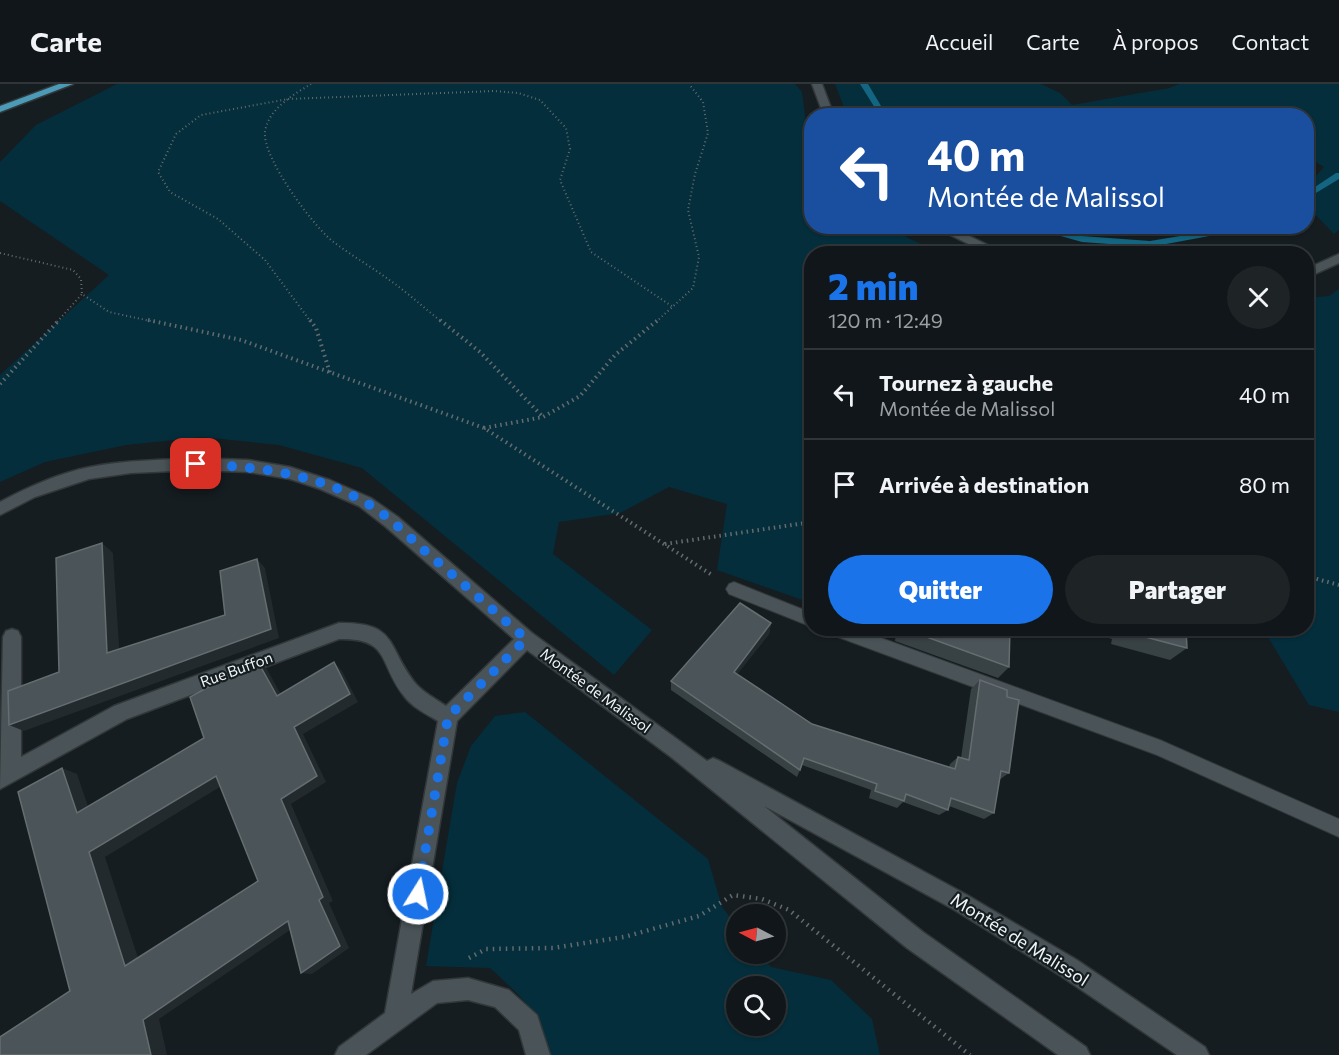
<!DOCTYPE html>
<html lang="fr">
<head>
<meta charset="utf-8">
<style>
	body { margin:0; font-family:Commissioner,sans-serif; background:#1e2326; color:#f1f3f6; height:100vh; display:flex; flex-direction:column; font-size:22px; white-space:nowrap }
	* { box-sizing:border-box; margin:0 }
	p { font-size:20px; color:#9c9fa2 }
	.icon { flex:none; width:33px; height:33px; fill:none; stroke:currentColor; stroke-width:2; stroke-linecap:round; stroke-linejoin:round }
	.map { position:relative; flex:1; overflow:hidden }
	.sheet { position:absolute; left:804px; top:162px; width:510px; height:390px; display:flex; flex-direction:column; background:#101619; border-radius:24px; box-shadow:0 2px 4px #0004,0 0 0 2px #303538 }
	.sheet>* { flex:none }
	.banner { position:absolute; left:804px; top:24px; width:510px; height:126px; border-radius:24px; box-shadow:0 2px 4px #0004,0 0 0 2px #303538; background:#1a4fa0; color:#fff; overflow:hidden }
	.needle { width:39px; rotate:276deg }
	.buttons { position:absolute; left:726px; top:820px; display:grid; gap:12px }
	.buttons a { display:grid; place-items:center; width:60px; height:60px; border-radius:50%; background:#101619; box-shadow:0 2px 4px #0004,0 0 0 2px #303538; font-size:30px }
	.pin { position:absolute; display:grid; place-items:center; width:51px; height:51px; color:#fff; margin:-26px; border-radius:12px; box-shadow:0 3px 9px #0006 }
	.me { position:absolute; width:66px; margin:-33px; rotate:10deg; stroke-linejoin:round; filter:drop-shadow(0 0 4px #0008) }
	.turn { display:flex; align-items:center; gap:21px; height:126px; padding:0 24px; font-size:27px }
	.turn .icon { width:78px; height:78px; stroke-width:2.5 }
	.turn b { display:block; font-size:42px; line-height:51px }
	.round { display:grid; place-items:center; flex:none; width:63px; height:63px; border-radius:32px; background:#1e2326 }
	.head { display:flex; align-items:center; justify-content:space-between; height:102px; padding:0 24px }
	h1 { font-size:36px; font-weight:800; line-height:45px; color:#1a73e8 }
	.action { display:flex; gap:12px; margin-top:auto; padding:12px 24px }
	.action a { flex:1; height:69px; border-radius:36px; background:#1a73e8; color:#fff; font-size:24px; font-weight:800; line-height:69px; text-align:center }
	.action a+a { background:#1e2326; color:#f1f3f6 }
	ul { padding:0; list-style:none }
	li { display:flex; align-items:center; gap:18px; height:90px; padding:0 24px; border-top:2px solid #303538 }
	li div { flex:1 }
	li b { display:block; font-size:22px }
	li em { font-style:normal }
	header { display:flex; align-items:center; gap:36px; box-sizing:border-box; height:84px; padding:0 30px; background:#101619; border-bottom:2px solid #303538 }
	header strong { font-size:28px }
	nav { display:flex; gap:33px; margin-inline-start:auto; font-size:21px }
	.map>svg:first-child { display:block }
</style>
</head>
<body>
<header>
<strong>Carte</strong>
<nav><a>Accueil</a><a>Carte</a><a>À propos</a><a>Contact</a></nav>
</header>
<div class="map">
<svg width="1339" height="971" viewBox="0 0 1339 971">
	<rect width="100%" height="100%" fill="#151d21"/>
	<!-- green -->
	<path fill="#042e3c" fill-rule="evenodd" d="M117 0H795L802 8 811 78 812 142 892 143 908 154 941 169 812 170 811 519 717 486 727 420 669 403 620 429 559 438 553 470 652 546 614 591 362 384 279 361 202 353 126 361 45 378 0 398V291L109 191 0 117V78L36 41Z
		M835 0H1041L1060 9 1072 21 1169 4 1179 0H1339V146L1334 150 1307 122V102L1324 83 1307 73 1306 32 847 31Z
		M1339 205V628L1309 621 1263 545 1306 544 1307 214 1329 212Z
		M525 628 708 775 722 823 736 841V870H760L771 883 831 896 872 935 880 971H549C537 925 524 915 490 884L426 882 457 699 471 662 495 632ZM736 903H776V942H736Z"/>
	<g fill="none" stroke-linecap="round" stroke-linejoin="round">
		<!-- stream -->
		<path fill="#136581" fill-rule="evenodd" d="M860 0H868L887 32H880Z
			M1336 89H1339V95L1306 115V109Z
			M1025 142H1042L1082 152 1150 157 1240 142H1263L1150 163 1082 158Z"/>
		<defs>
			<path id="service" d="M734 498 812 529V543L729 510 726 505 729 500Z
				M825 544H854L1160 656 1339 735V753L1157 671 827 549Z"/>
			<path id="minor" d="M196 374 248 376 290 383 330 396 371 414 398 433 532 549 707 677 713 674 720 677 967 811 1077 876 1205 963 1209 971H1177L1061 892 953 825 764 722 923 848 1086 963 1090 971H1058L907 864 671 673 527 566 457 637 411 910 433 897 468 894 509 906 537 931 550 971H526L519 946 495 923 468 916 437 919 366 971H335L339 963 385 929 438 637C426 630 412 623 404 612 378 579 391 554 339 555L127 635 0 705 3 553 6 547 12 545 18 547 21 553V673L114 622 339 539C399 538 386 563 416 600 424 609 436 615 446 622L514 555 386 443 359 422 320 405 290 395 248 388 196 386 131 389 89 395 35 413 0 431V418C28 403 59 389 90 383 125 376 161 376 196 374Z"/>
			<path id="tertiary" d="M812 0H822L834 32H824Z
				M932 142H949L1006 170H989Z
				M1339 170V179L1306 194V185Z"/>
			<path id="primary" d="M59 0H73L0 28V22Z"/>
		</defs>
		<!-- service casing -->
		<use href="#service" stroke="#323739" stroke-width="2"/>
		<!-- minor casing -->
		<use href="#minor" stroke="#323739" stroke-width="3"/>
		<!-- tertiary casing -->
		<use href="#tertiary" stroke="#323739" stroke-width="3"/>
		<!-- primary casing -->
		<use href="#primary" stroke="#323739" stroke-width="3"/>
		<!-- path-far2 -->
		<path stroke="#646b6e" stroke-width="2" stroke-dasharray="1 3" stroke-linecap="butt" d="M311 0C293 11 268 25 265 48 262 73 312 140 331 156 349 170 370 182 388 195 407 208 424 224 442 238
			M0 169 73 186 81 195 82 210 109 228 155 238
			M57 238 82 210
			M311 238 265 176 218 135 170 108 158 88 176 50 201 31 288 15 494 7 518 9 540 16 566 44 570 65 560 96 591 168 673 223
			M656 238 693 204 699 173 688 126 695 90 708 49 703 18 689 0"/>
		<!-- path-far1 -->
		<path stroke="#646b6e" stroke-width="4" stroke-dasharray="1.5 4" stroke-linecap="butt" d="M148 236 241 256 484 344 712 491
			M310 236 316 244 330 289
			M440 236 480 268 543 333
			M0 300 59 236
			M484 344 543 333 580 312 615 271 658 236
			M665 460 812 438
			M1306 492 1339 501"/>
		<!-- path -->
		<path stroke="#646b6e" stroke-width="4.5" stroke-dasharray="1.5 5" stroke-linecap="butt" d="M469 874 486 865 553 864 624 853 699 832 733 811 762 815 789 826 970 971"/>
		<!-- service -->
		<use href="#service" fill="#4a5458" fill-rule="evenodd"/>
		<!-- minor -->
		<use href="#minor" fill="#4a5458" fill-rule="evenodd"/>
		<!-- tertiary -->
		<use href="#tertiary" fill="#4a5458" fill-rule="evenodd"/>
		<!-- primary -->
		<use href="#primary" fill="#4b9ab7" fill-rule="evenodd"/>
	</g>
	<!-- wall -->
	<path fill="#384144" d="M771 539 769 550 737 590 812 640 949 683 950 680 958 673 961 674 971 605 980 596 1009 689 999 696 994 729 984 735 949 722 948 726 939 731 903 718 897 724 869 714 871 706 802 681 800 686 797 693 671 606V597Z
		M897 544H1010L1009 583 998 594 895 557Z
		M1075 544H1186L1187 564 1170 576 1111 560 1112 555Z"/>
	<!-- shaded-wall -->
	<path fill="#222a2e" d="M102 459 113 469 120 577 107 569Z
		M257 475 265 484 279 554 24 647 9 641 271 545Z
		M771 539 769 550 732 597 734 588Z
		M257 576 267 585 286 620 277 612Z
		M334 578 342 587 358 618 303 650 326 698 291 720 333 817 329 819 349 864 312 890 301 889 319 816 281 715 294 643Z
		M62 684 77 690 92 734 77 729Z
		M216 692 228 698 105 773 141 883 125 882 89 768Z
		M288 837 299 840 159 935 167 971H151L143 936Z"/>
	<!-- building -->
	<path fill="#4b5458" stroke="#656d71" stroke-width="1.5" fill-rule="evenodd" d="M102 459 107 569 225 531 220 487 257 475 271 545 9 641 8 607 59 588 56 474Z
		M740 519 771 539 734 588 812 640 955 685 958 673 969 676 980 596 1007 606V613L1019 616 1009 689 1001 687 994 729 951 714 948 726 906 710 904 717 875 707 877 700 804 674 800 686 671 597Z
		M902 544H1010L1009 583Z
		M1126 544H1186L1187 564 1126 548Z
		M257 576 277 612 334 578 350 610 294 643 317 692 281 715 323 813 319 816 340 862 301 889 288 837 143 936 151 971H0V953L70 907 18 708 62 684 77 729 204 654 190 613ZM216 692 258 797 125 882 89 768Z"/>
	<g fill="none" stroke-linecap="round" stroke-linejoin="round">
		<!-- route -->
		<path stroke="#1a73e8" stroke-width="10" stroke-dasharray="0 18" d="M196 380C255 383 312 388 365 418 387 431 406 450 425 467 459 496 492 525 526 555L448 633 418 810"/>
	</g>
	<g text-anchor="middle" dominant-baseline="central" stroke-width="4.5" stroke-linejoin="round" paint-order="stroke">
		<!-- street labels -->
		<g font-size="15" fill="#eff5f7" stroke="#151d21">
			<text transform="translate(236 585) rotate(-20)">Rue Buffon</text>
			<text transform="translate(596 606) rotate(36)">Montée de Malissol</text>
		</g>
		<!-- near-street labels -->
		<g font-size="18" fill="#eff5f7" stroke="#151d21">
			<text transform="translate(1020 855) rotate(32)">Montée de Malissol</text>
		</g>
	</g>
</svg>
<div class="buttons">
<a><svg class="needle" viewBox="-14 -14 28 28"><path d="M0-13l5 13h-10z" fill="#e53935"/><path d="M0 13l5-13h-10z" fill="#9c9fa2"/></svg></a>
<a><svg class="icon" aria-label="search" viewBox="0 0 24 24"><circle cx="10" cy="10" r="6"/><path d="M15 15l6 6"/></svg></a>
</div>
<div class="pin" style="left:196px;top:380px;background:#d93025"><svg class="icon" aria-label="arrive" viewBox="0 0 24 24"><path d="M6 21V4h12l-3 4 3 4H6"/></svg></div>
<svg class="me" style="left:418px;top:810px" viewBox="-20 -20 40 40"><circle r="17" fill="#1a73e8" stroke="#fff" stroke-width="3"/><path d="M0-11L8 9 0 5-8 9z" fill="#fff"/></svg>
<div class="banner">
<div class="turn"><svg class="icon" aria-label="left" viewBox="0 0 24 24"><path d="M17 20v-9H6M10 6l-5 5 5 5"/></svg><div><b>40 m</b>Montée de Malissol</div></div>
</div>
<section class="sheet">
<div class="head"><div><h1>2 min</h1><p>120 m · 12:49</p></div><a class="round"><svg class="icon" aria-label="close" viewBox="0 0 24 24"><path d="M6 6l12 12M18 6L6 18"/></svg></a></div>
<ul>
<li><svg class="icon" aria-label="left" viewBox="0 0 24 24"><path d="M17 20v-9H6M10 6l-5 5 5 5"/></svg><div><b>Tournez à gauche</b><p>Montée de Malissol</p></div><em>40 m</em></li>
<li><svg class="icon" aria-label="arrive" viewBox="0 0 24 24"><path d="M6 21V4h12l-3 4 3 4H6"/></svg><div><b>Arrivée à destination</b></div><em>80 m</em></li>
</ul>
<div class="action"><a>Quitter</a><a>Partager</a></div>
</section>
</div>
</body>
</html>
